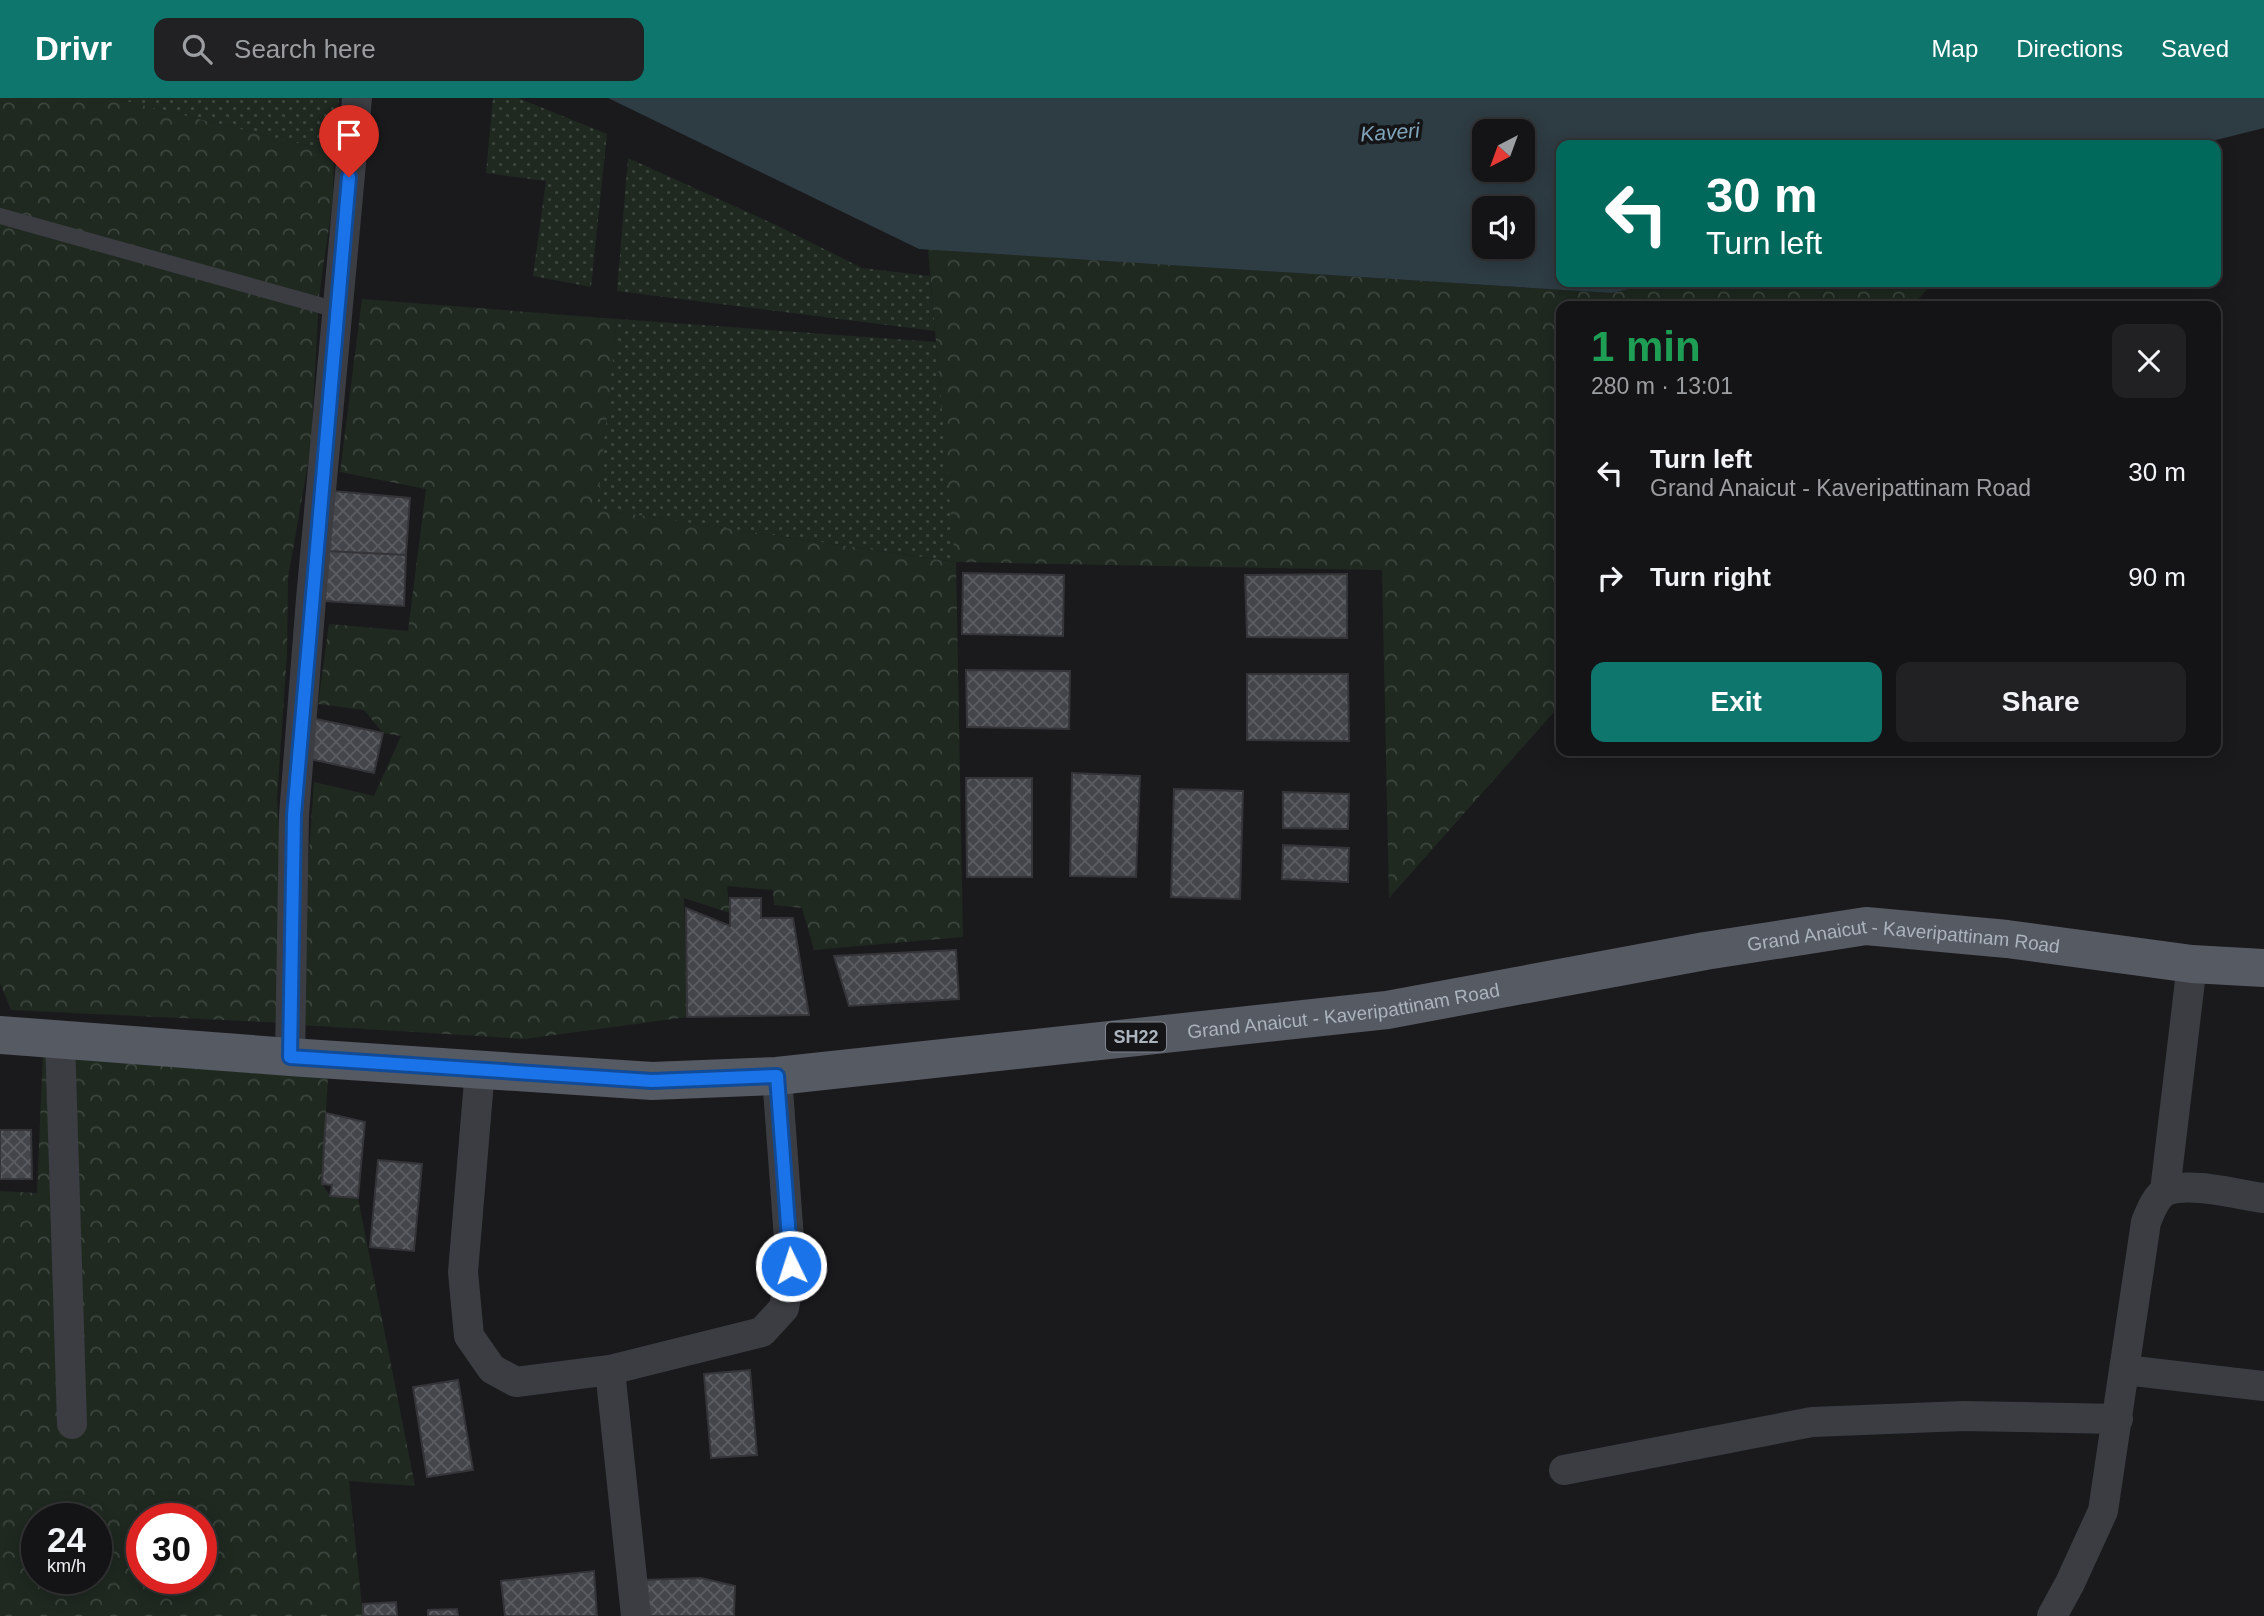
<!DOCTYPE html>
<html lang="en">
<head>
<meta charset="utf-8">
<style>
	body { margin:0; font-family:Arial,sans-serif; background:#212123; color:#f1f3f6; height:100vh; display:flex; flex-direction:column; font-size:26px; white-space:nowrap }
	* { box-sizing:border-box; margin:0 }
	p { font-size:23px; color:#9d9ea1 }
	.icon { flex:none; width:38px; height:38px; fill:none; stroke:currentColor; stroke-width:2; stroke-linecap:round; stroke-linejoin:round }
	.map { position:relative; flex:1; overflow:hidden }
	.details { position:absolute; left:1556px; top:203px; width:665px; height:455px; display:flex; flex-direction:column; background:#141416; border-radius:14px; box-shadow:0 4px 18px #0003,0 0 0 2px #333335 }
	.details>* { flex:none }
	.banner { position:absolute; left:1556px; top:42px; width:665px; height:147px; border-radius:14px; box-shadow:0 4px 18px #0003,0 0 0 2px #333335; background:#00695c; color:#fff; overflow:hidden }
	.needle { width:46px; rotate:221deg }
	.tools { position:absolute; left:1472px; top:21px; display:grid; gap:14px }
	.tools a { display:grid; place-items:center; width:63px; height:63px; border-radius:14px; background:#141416; box-shadow:0 4px 18px #0003,0 0 0 2px #333335; font-size:35px }
	.speed { position:absolute; left:21px; top:1405px; display:flex; gap:14px; font-size:35px; font-weight:700; text-align:center }
	.speed>* { display:grid; place-content:center; width:91px; height:91px; border-radius:50%; background:#141416; box-shadow:0 4px 18px #0003,0 0 0 2px #333335; line-height:1 }
	.speed small { font-size:18px; font-weight:400 }
	.speed .limit { border:10px solid #d22; background:#fff; color:#111 }
	.pin { position:absolute; display:grid; place-items:center; width:60px; height:60px; color:#fff; margin:-72px -30px; border-radius:50% 50% 50% 0; rotate:-45deg; box-shadow:0 0 7px #0007 }
	.pin .icon { rotate:45deg }
	.me { position:absolute; width:77px; margin:-38px; rotate:356deg; stroke-linejoin:round; filter:drop-shadow(0 0 5px #0008) }
	.turn { display:flex; align-items:center; gap:24px; height:147px; padding:0 35px; font-size:32px }
	.turn .icon { width:91px; height:91px; stroke-width:2.5 }
	.turn b { display:block; font-size:49px; line-height:60px }
	.round { display:grid; place-items:center; flex:none; width:74px; height:74px; border-radius:14px; background:#212123 }
	.head { display:flex; align-items:center; justify-content:space-between; height:119px; padding:0 35px }
	h1 { font-size:42px; font-weight:700; line-height:52px; color:#1e9e55 }
	.primary-button { display:flex; gap:14px; margin-top:auto; padding:14px 35px }
	.primary-button a { flex:1; height:80px; border-radius:14px; background:#0f766e; color:#fff; font-size:28px; font-weight:700; line-height:80px; text-align:center }
	.primary-button a+a { background:#212123; color:#f1f3f6 }
	ul { padding:0; list-style:none }
	li { display:flex; align-items:center; gap:21px; height:105px; padding:0 35px }
	li div { flex:1 }
	li b { display:block; font-size:26px }
	li em { font-style:normal }
	header { display:flex; align-items:center; gap:42px; box-sizing:border-box; height:98px; padding:0 35px; background:#0f766e; color:#fff }
	header strong { font-size:33px }
	nav { display:flex; gap:38px; margin-inline-start:auto; font-size:24px }
	.search { width:490px; height:63px; background:#212123; display:flex; align-items:center; gap:18px; box-sizing:border-box; padding:0 24px; border-radius:14px; color:#9d9ea1; font-size:26px }
	.map>svg:first-child { display:block }
</style>
</head>
<body>
<header>
<strong>Drivr</strong>
<div class="search"><svg class="icon" aria-label="search" viewBox="0 0 24 24"><circle cx="10" cy="10" r="6"/><path d="M15 15l6 6"/></svg>Search here</div>
<nav><a>Map</a><a>Directions</a><a>Saved</a></nav>
</header>
<div class="map">
<svg width="2264" height="1518" viewBox="0 0 2264 1518">
	<defs>
		<pattern id="grass-dots" width="8" height="8" patternUnits="userSpaceOnUse" patternTransform="scale(1.75)"><rect width="8" height="8" fill="#1f2920"/><path d="M2 2h.1M6 6h.1" fill="none" stroke="#3d463e" stroke-width="1.8" stroke-linecap="round"/></pattern>
		<pattern id="forest-crowns" width="20" height="18" patternUnits="userSpaceOnUse" patternTransform="scale(1.75)"><rect width="20" height="18" fill="#1f2920"/><path d="M2 6a3 3 0 1 1 6 0M12 15a3 3 0 1 1 6 0" fill="none" stroke="#3d463e"/></pattern>
		<pattern id="building-cross-hatch" width="8" height="8" patternUnits="userSpaceOnUse" patternTransform="scale(1.75)"><rect width="8" height="8" fill="#44454a"/><path d="M0 0l8 8M0 8l8-8" fill="none" stroke="#5c5d62"/></pattern>
	</defs>
	<rect width="100%" height="100%" fill="#1a1a1d"/>
	<!-- grass -->
	<path fill="url(#grass-dots)" d="M113 0H339L334 54Z
		M493 0H518L607 36 591 189 533 178 546 83 486 75Z
		M628 60 776 127 862 170 930 178 935 233 617 193Z
		M617 221 936 244 956 464 596 411Z"/>
	<!-- forest -->
	<path fill="url(#forest-crowns)" fill-rule="evenodd" d="M0 0H113L334 54 333 101 319 198 311 348 288 480 287 555 277 702 284 807 285 925 11 912 0 885Z
		M928 151 1612 195 1656 184H1934L1912 208H1561V606L1389 800 1382 472 956 464 963 839 814 852 802 810 774 807 773 792 727 788 730 815 684 800 687 919 525 941 300 927 305 813 314 684 374 698 401 638 383 635 364 612 318 606 329 526 408 533 426 391 340 374 362 201 617 221 597 411 955 464Z
		M43 953 329 960 322 1086 330 1098 358 1100 415 1388 349 1383 363 1518H0V1093L37 1095ZM37 1421H96V1480H37ZM142 1421H201V1480H142Z"/>
	<!-- water -->
	<path fill="#2e3c43" fill-rule="evenodd" d="M608 0H2264V30L2196 47H1561V184H1658L1612 195 919 151ZM1484 33H1522V72H1484ZM1484 110H1522V149H1484Z"/>
	<!-- building -->
	<path fill="url(#building-cross-hatch)" stroke="#343439" stroke-width="2" d="M333 393 410 400 406 457 327 453Z
		M327 453 406 457 404 508 324 503Z
		M963 475 1064 477 1063 538 962 536Z
		M1347 476V540L1247 539 1245 477Z
		M966 572 1070 573 1069 631 967 629Z
		M1247 576H1348L1349 643 1247 642Z
		M302 618 383 635 374 675 305 660Z
		M1072 675 1140 678 1136 779 1070 778Z
		M966 680H1032V779H967Z
		M1174 691 1243 693 1240 801 1171 799Z
		M1283 694 1349 696 1348 731 1283 730Z
		M1283 747 1349 750 1348 784 1282 781Z
		M730 800H761V820H793L809 917 687 919 686 810 730 828Z
		M956 852 959 901 849 908 834 858Z
		M326 1015 365 1024 358 1100 330 1098 332 1087 322 1086Z
		M0 1032H31L32 1081H0Z
		M378 1062 422 1066 414 1153 370 1149Z
		M750 1272 757 1357 711 1360 704 1276Z
		M458 1282 473 1372 427 1379 413 1289Z
		M594 1473 597 1518H505L501 1483Z
		M701 1480 735 1488 734 1518H645L643 1482Z
		M396 1504 397 1518H363V1506Z
		M457 1511 458 1518H428V1512Z"/>
	<g fill="none" stroke-linecap="round" stroke-linejoin="round">
		<!-- lane -->
		<path stroke="#3b3d42" stroke-width="16" d="M0 118 337 212"/>
		<!-- street -->
		<path stroke="#3b3d42" stroke-width="30" d="M60 941 72 1326
			M290 959 294 717 311 501 357 0
			M480 971 463 1174 469 1238 492 1271 516 1284 610 1272 762 1234 784 1210 791 1168 777 978
			M2165 1093 2192 866
			M610 1272 636 1518
			M2125 1272 2264 1288
			M1564 1372 1812 1324 1964 1318 2118 1321
			M2052 1518 2070 1485 2103 1413 2146 1124C2150 1114 2156 1098 2166 1093 2189 1083 2239 1097 2264 1100"/>
		<!-- primary -->
		<path stroke="#565a62" stroke-width="38" id="s1" d="M0 937 290 959 652 983 777 978 1387 912 1705 853 1866 828 2007 841 2192 866 2264 870"/>
	</g>
	<g fill="none" stroke-linecap="round" stroke-linejoin="round">
		<defs>
			<path id="route" d="M349 79 294 717 290 959 652 983 777 978 791 1168"/>
		</defs>
		<!-- route casing -->
		<use href="#route" stroke="#114b97" stroke-width="18"/>
		<!-- route -->
		<use href="#route" stroke="#1a73e8" stroke-width="12"/>
	</g>
	<g text-anchor="middle" dominant-baseline="central" stroke-width="7" stroke-linejoin="round" paint-order="stroke">
		<!-- shield labels -->
		<rect fill="#151518" stroke="#7e848c" stroke-width="2" x="1106" y="924.5" width="60" height="29" rx="5"/>
		<g font-size="18" font-weight="bold" fill="#abb3bd">
			<text x="1136" y="939">SH22</text>
		</g>
		<!-- street labels -->
		<g font-size="19" fill="#abb3bd" stroke="#151518">
			<text stroke="none"><textPath href="#s1" startOffset="1916">Grand Anaicut - Kaveripattinam Road</textPath></text>
			<text stroke="none"><textPath href="#s1" startOffset="1349">Grand Anaicut - Kaveripattinam Road</textPath></text>
		</g>
		<!-- water labels -->
		<g font-size="21" font-style="italic" fill="#80a5bb" stroke="#151518">
			<text transform="translate(1390 34) rotate(-4)">Kaveri</text>
		</g>
	</g>
</svg>
<div class="tools">
<a><svg class="needle" viewBox="-14 -14 28 28"><path d="M0-13l5 13h-10z" fill="#e53935"/><path d="M0 13l5-13h-10z" fill="#9d9ea1"/></svg></a>
<a><svg class="icon" aria-label="sound" viewBox="0 0 24 24"><path d="M4 9h4l5-4v14l-5-4H4zM17 9q2 3 0 6"/></svg></a>
</div>
<div class="speed"><div>24<small>km/h</small></div><div class="limit">30</div></div>
<div class="pin" style="left:349px;top:79px;background:#d93025"><svg class="icon" aria-label="arrive" viewBox="0 0 24 24"><path d="M6 21V4h12l-3 4 3 4H6"/></svg></div>
<svg class="me" style="left:791px;top:1168px" viewBox="-20 -20 40 40"><circle r="17" fill="#1a73e8" stroke="#fff" stroke-width="3"/><path d="M0-11L8 9 0 5-8 9z" fill="#fff"/></svg>
<div class="banner">
<div class="turn"><svg class="icon" aria-label="left" viewBox="0 0 24 24"><path d="M17 20v-9H6M10 6l-5 5 5 5"/></svg><div><b>30 m</b>Turn left</div></div>
</div>
<section class="details">
<div class="head"><div><h1>1 min</h1><p>280 m · 13:01</p></div><a class="round"><svg class="icon" aria-label="close" viewBox="0 0 24 24"><path d="M6 6l12 12M18 6L6 18"/></svg></a></div>
<ul>
<li><svg class="icon" aria-label="left" viewBox="0 0 24 24"><path d="M17 20v-9H6M10 6l-5 5 5 5"/></svg><div><b>Turn left</b><p>Grand Anaicut - Kaveripattinam Road</p></div><em>30 m</em></li>
<li><svg class="icon" aria-label="right" viewBox="0 0 24 24"><path d="M7 20v-9h11M14 6l5 5-5 5"/></svg><div><b>Turn right</b></div><em>90 m</em></li>
</ul>
<div class="primary-button"><a>Exit</a><a>Share</a></div>
</section>
</div>
</body>
</html>
